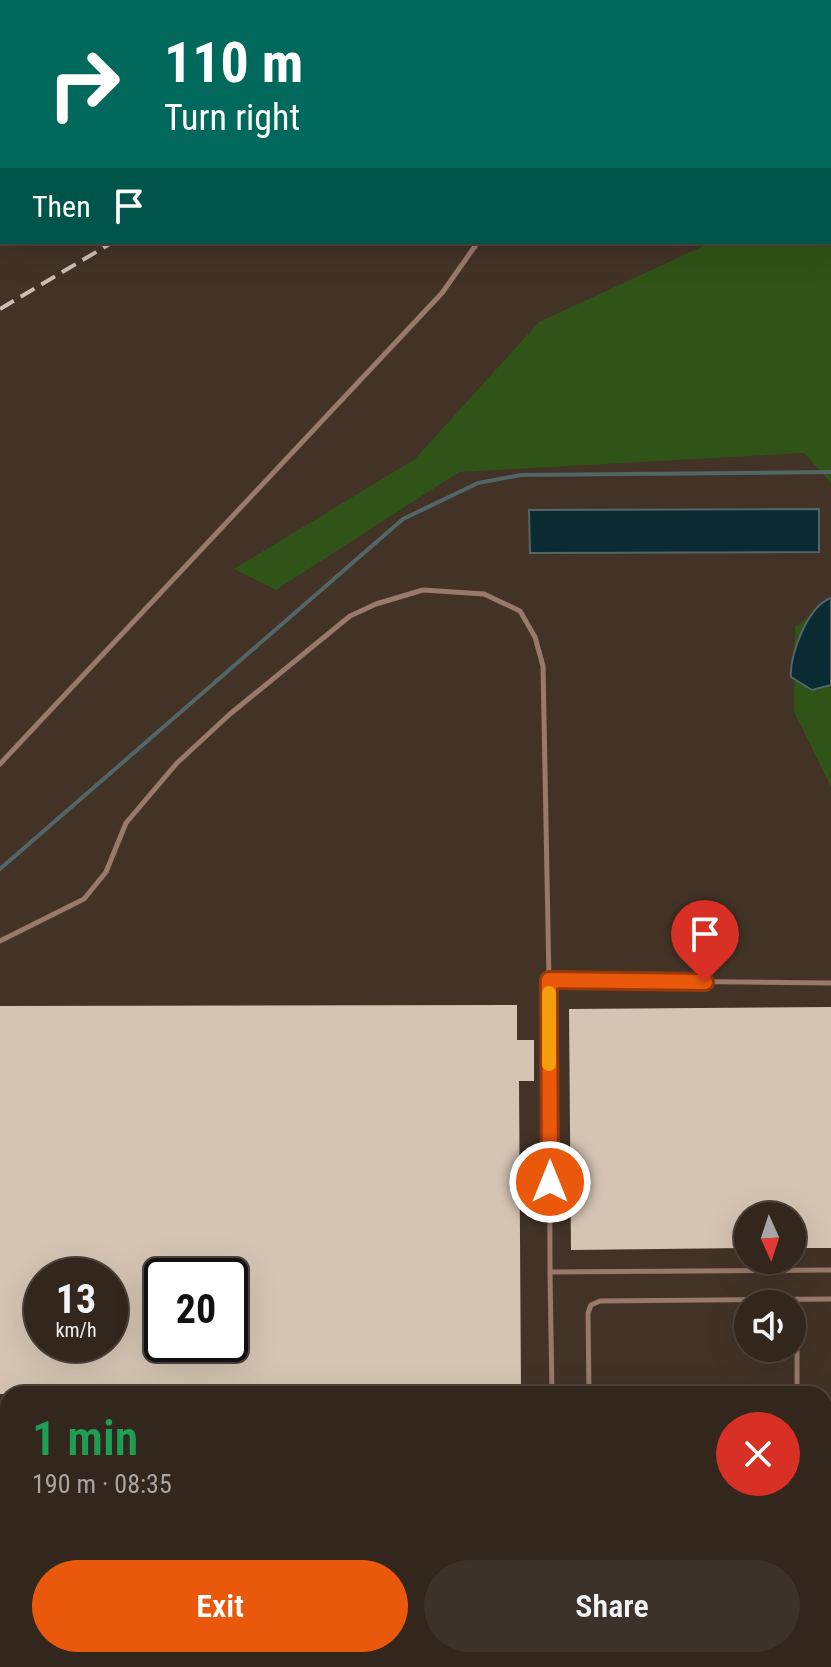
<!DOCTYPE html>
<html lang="en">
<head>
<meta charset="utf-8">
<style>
	body { margin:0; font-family:"Roboto Condensed",sans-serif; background:#3d322a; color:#f1f3f6; height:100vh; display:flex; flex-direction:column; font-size:30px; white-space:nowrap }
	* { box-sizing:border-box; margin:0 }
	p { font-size:26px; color:#a8a5a4 }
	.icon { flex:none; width:44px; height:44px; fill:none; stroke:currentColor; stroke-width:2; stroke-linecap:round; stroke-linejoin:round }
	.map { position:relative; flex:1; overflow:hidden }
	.side { position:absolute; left:0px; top:1386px; width:832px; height:282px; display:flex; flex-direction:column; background:#32261d; border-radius:24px 24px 0 0; box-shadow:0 8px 32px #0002,0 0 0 2px #4d433b }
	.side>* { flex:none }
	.hud { position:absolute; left:0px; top:0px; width:832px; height:244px; box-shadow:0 8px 32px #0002,0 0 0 2px #4d433b; background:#00695c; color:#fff; overflow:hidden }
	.needle { width:52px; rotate:177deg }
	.tools { position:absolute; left:734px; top:1202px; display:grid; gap:16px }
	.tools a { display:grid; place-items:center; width:72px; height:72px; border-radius:50%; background:#32261d; box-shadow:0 8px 32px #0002,0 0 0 2px #4d433b; font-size:40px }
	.speed { position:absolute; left:24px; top:1258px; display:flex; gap:16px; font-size:40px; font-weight:700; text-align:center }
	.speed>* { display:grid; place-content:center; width:104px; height:104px; border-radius:50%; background:#32261d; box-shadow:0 8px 32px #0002,0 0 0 2px #4d433b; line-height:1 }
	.speed small { font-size:20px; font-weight:400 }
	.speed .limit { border:4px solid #111; border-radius:12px; background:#fff; color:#111 }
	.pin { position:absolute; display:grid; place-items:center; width:68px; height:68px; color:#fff; margin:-82px -34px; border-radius:50% 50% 50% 0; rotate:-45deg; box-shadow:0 0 8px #0007 }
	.pin .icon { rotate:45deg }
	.me { position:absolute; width:88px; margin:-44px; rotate:0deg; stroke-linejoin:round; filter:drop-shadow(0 0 6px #0008) }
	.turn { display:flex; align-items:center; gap:28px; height:168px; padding:0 32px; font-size:36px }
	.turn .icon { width:104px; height:104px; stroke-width:2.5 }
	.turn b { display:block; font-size:56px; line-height:68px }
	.then { display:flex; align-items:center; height:76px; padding:0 32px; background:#0003; gap:16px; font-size:30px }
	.round { display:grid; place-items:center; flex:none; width:84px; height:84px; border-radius:42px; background:#3d322a }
	.summary { display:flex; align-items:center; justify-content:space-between; height:136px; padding:0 32px }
	h1 { font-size:48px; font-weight:600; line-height:60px; color:#1e9e55 }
	.cta { display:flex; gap:16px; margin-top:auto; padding:16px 32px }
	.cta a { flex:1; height:92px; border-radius:48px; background:#ea580c; color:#fff; font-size:32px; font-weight:600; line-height:92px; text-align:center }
	.cta a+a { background:#3d322a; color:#f1f3f6 }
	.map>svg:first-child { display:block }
</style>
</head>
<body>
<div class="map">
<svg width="831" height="1667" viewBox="0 0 831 1667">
	<rect width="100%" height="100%" fill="#433327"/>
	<!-- green -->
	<path fill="#305317" d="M831 188V483L804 453 459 472 276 590 234 569 415 459 539 322 712 242H830Z
		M831 601V787L794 712 795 627Z
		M463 1660H608V1667H463Z"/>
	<!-- water -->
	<path fill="#0b2b32" stroke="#526567" stroke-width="2" d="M819 509V552L530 553 529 510Z
		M831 598V685L812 690 791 677C789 655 808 606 831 598Z"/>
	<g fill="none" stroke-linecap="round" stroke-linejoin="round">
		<!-- stream -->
		<path stroke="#526567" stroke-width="4" d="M0 869 403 519 478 483 521 475 831 472"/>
	</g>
	<!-- building -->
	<path fill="#d5c4b3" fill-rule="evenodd" d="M517 1005V1040H534V1081H519L521 1394H0V1006ZM42 1276H110V1344H42ZM162 1276H230V1344H162Z
		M831 1007V1248H792V1216H748V1248L571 1250 569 1009Z"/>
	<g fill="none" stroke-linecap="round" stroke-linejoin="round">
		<!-- service -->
		<path stroke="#98796b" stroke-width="5" d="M435 2 459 0
			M563 2 566 0
			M830 12H831
			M0 764 442 293 478 242
			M0 941 84 899 106 872 126 823 177 763 230 714 350 616 376 604 423 590 484 594 520 611 535 637 543 666 549 980
			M550 1272 549 980 831 983
			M797 1299V1394
			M552 1394 550 1272 831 1270
			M589 1394 588 1313 591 1305 600 1301 831 1299"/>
		<!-- minor -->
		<path stroke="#98796b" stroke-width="11" d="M824 1558H831
			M0 1563H8
			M32 1660V1667
			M415 1660V1667
			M798 1667V1660"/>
		<!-- rail -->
		<path stroke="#cbbfb7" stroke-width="4" stroke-dasharray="16 8" stroke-linecap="butt" d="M485 2 486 0
			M518 2 521 0
			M0 309 113 242"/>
	</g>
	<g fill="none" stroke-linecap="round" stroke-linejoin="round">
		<defs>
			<path id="route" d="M550 1182 549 980 705 982"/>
		</defs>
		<!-- route casing -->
		<use href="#route" stroke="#983908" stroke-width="20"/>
		<!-- route -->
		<use href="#route" stroke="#ea580c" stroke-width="14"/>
		<!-- slow -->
		<path stroke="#f59e0b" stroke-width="14" d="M549 993V1064"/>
	</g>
</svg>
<div class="tools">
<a><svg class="needle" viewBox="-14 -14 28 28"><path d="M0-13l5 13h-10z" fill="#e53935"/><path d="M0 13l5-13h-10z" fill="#a8a5a4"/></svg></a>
<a><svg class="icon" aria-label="sound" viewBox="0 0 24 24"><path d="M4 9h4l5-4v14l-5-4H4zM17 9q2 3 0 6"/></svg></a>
</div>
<div class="speed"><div>13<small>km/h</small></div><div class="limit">20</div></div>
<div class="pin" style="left:705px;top:982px;background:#d93025"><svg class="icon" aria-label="arrive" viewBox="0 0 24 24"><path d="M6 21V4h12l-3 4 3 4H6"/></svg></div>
<svg class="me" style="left:550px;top:1182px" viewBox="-20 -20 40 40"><circle r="17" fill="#ea580c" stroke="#fff" stroke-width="3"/><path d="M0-11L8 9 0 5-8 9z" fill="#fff"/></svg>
<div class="hud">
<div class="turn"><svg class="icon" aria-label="right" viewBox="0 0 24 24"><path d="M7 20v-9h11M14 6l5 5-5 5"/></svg><div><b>110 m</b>Turn right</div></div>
<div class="then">Then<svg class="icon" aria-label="arrive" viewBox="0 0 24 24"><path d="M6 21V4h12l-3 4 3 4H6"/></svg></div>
</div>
<section class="side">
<div class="summary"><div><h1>1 min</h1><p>190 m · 08:35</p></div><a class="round" style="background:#d93025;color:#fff"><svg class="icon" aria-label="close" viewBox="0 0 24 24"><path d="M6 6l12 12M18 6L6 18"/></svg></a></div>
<div class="cta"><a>Exit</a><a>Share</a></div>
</section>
</div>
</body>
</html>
